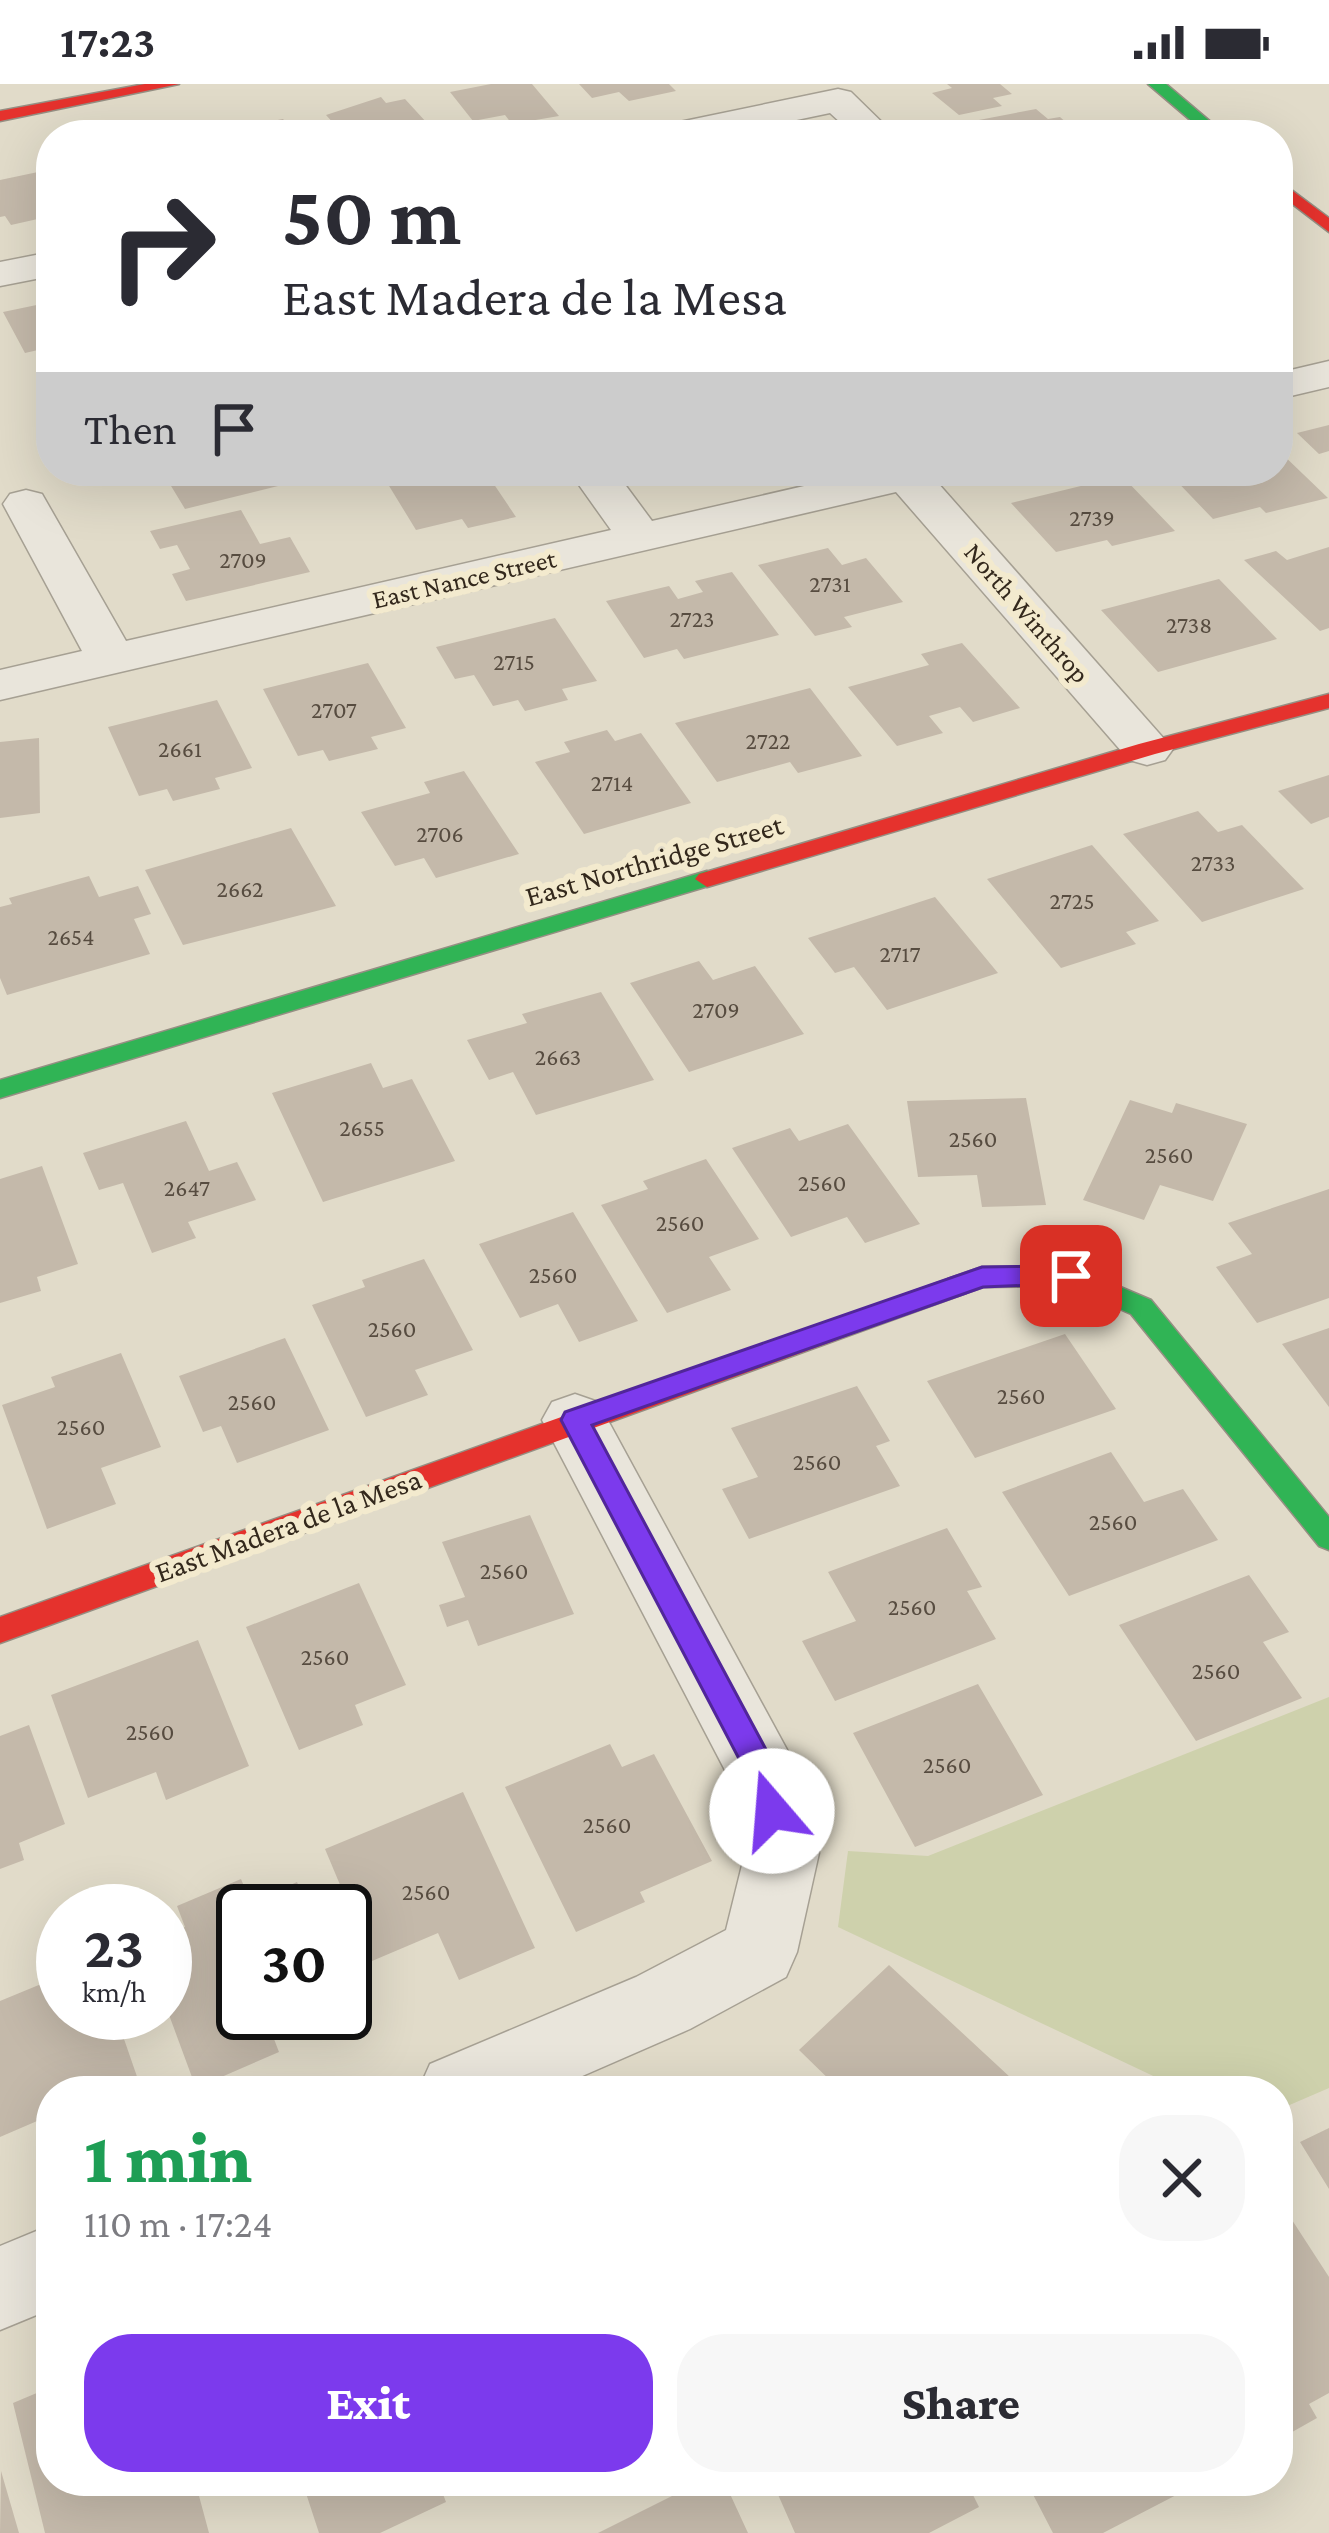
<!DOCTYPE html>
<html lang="en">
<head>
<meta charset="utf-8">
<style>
	body { margin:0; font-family:"Crimson Pro",serif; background:#f7f7f7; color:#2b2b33; height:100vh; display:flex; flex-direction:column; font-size:45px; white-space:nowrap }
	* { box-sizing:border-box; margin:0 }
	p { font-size:39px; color:#7c7c81 }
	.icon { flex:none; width:66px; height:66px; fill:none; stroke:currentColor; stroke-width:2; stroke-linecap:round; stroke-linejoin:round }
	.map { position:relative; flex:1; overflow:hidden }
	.details { position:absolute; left:36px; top:1992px; width:1257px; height:420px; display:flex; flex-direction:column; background:#fff; border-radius:48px; box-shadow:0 12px 48px #0002 }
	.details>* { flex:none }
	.hud { position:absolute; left:36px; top:36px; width:1257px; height:366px; border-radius:48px; box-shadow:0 12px 48px #0002; background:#fff; color:#2b2b33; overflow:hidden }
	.speed { position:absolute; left:36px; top:1800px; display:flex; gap:24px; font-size:60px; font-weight:700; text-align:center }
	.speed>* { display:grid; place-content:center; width:156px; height:156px; border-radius:50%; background:#fff; box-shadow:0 12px 48px #0002; line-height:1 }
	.speed small { font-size:30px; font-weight:400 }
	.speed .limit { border:6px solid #111; border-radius:18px; background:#fff; color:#111 }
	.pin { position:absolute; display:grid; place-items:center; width:102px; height:102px; color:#fff; margin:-51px; border-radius:24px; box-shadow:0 6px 18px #0006 }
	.me { position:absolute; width:132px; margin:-66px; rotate:342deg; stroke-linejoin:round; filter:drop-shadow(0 0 9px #0008) }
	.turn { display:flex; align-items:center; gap:42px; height:252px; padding:0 48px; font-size:54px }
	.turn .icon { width:156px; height:156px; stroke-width:2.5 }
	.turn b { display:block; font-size:84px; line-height:102px }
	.then { display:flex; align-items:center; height:114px; padding:0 48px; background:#0003; gap:24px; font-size:45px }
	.round { display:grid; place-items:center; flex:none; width:126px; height:126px; border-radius:48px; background:#f7f7f7 }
	.overview { display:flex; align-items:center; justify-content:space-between; height:204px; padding:0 48px }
	h1 { font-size:72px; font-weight:800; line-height:90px; color:#1e9e55 }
	.action { display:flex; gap:24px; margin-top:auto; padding:24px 48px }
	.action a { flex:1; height:138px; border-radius:48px; background:#7c3aed; color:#fff; font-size:48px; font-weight:800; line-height:138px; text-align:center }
	.action a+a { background:#f7f7f7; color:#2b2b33 }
	.status { display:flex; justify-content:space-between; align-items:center; height:84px; padding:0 60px; background:#fff; direction:ltr }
	.status svg { height:33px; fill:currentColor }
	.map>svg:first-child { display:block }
</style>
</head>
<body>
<div class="status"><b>17:23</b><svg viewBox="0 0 49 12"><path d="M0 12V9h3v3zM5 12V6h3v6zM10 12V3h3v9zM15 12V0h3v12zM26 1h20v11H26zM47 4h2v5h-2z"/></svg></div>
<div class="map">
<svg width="1329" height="2449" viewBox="0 0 1329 2449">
	<rect width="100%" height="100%" fill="#e1dbc9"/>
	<!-- green -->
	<path fill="#ced1ac" d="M1329 1613V2004L1278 2026V2007H1185L838 1843 848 1767 928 1772Z"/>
	<!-- building -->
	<path fill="#c4b9aa" d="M491 0H532L559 32 512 40 505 31 473 37 450 8Z
		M579 0H669L676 7 629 17 619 8 592 14Z
		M947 0H1000L1012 10 993 14 1002 22 959 31 932 9 952 4Z
		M381 13 386 19 405 15 438 51H344L326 31Z
		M1036 25 1048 35 1060 33 1078 49 969 51 958 40Z
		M283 35 296 51H246L256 47 252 41Z
		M38 88 51 109V132L11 141 5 132 0 133V96Z
		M51 218V263L25 269 3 228Z
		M1329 341V367L1319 370 1297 349Z
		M1278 366 1328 414 1266 429 1260 423 1213 435 1167 387H1278Z
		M162 387H277L286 400 185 425Z
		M405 387H485L516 433 468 444 462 435 416 446 383 392Z
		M1122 392 1175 447 1112 462 1107 456 1056 468 1011 419Z
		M241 426 260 460 290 453 310 488 186 517 172 490 190 485 177 461 160 465 150 447Z
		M1329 463V544L1320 547 1244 476 1276 467 1287 476Z
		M828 464 842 481 866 474 903 518 844 533 852 543 815 552 758 481Z
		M732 488 779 551 684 575 677 565 644 574 606 517 669 502 678 515 703 508 695 497Z
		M1219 495 1277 555 1158 588 1101 526Z
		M555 534 597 597 562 605 568 616 525 627 518 616 493 622 474 591 455 595 436 563Z
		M962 559 1020 624 973 638 960 623 929 632 943 649 897 662 848 603 929 581 921 570Z
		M368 579 406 644 371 653 378 665 329 677 323 666 298 672 263 605Z
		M810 604 862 672 798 689 790 678 717 698 675 639Z
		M217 616 252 684 215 694 220 705 173 717 167 705 139 712 108 643Z
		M607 646 615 657 641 649 691 719 584 750 535 678 570 668 564 658Z
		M39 654 40 729 0 734V658Z
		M464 687 519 770 436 794 424 774 395 782 361 728 430 709 424 698Z
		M1329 691V733L1311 740 1278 707Z
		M1198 727 1218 748 1242 741 1304 805 1202 838 1123 750Z
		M291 744 336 822 183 861 145 786Z
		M1092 761 1159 837 1126 848 1136 860 1061 884 987 795Z
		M89 792 99 813 138 802 151 830 134 835 150 870 7 911 0 894V823L12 820 9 814Z
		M935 813 998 889 887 926 854 883 835 889 808 854Z
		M699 877 713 896 755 882 804 950 689 988 630 899Z
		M601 908 654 996 536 1031 513 988 489 996 467 956 527 939 522 930Z
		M371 979 383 1004 412 995 455 1077 323 1118 272 1009Z
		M1026 1014 1046 1121 982 1123 977 1091 918 1093 907 1017Z
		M1130 1016 1172 1029 1176 1019 1247 1040 1213 1117 1160 1101 1144 1136 1083 1116Z
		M186 1037 209 1087 237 1078 256 1116 188 1138 196 1154 152 1169 123 1099 99 1106 83 1069Z
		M848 1040 920 1140 865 1159 847 1133 791 1153 732 1064 790 1044 799 1057Z
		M706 1075 759 1155 709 1173 731 1206 667 1229 601 1121 648 1105 643 1097Z
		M42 1082 78 1180 37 1193 41 1207 0 1219V1095Z
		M1329 1105V1214L1257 1239 1216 1183 1252 1170 1228 1139Z
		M573 1128 638 1237 579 1258 558 1220 520 1234 479 1160Z
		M424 1175 473 1266 415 1286 428 1311 366 1333 312 1221 365 1203 362 1196Z
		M1329 1244V1323L1282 1260Z
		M1065 1250 1116 1325 975 1374 927 1297Z
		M285 1254 329 1346 237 1379 221 1342 203 1348 179 1292Z
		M121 1269 161 1363 101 1384 116 1420 47 1445 2 1321 55 1303 51 1293Z
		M857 1302 890 1357 876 1362 900 1402 749 1455 722 1405 758 1393 731 1344Z
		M1111 1368 1144 1418 1183 1405 1218 1456 1069 1512 1002 1408Z
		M530 1431 574 1530 478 1562 468 1536 447 1543 439 1521 465 1513 442 1458Z
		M947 1444 982 1503 967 1507 996 1555 835 1617 802 1557 856 1537 828 1488Z
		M1249 1491 1289 1548 1263 1558 1302 1614 1196 1657 1119 1541Z
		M359 1499 406 1601 355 1621 363 1641 299 1666 246 1543Z
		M198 1556 249 1682 166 1716 156 1688 88 1714 51 1611Z
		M978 1600 1043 1711 915 1763 853 1649Z
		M29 1641 65 1740 19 1759 24 1776 0 1785V1652Z
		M610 1660 622 1683 654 1670 712 1777 640 1808 645 1818 576 1848 505 1703Z
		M463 1708 535 1864 459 1896 438 1849 372 1877 325 1765Z
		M241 1795 251 1819 297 1798 309 1827H243V1929H300L269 1942 279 1968 196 2004 165 1920V1851L185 1843 177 1822Z
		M889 1881 1025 2007H841L799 1966Z
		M63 1891V1929H115L142 2007H51V2031L0 2053V1917Z
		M1329 2044V2105L1300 2058Z
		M1281 2119 1329 2193V2309L1309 2320 1317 2334 1278 2356Z
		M51 2303V2397H195L209 2449H45L13 2319Z
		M1 2387 19 2449H0Z
		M302 2397H438L446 2418 380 2449H319Z
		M702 2397H724L748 2449H598Z
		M772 2397H966L979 2423 929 2449H795Z
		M1026 2397H1178L1184 2407 1103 2449H1053Z"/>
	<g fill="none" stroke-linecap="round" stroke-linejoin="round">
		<defs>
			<path id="street" d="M838 5 851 8 895 51H854L830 29 725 51H651L656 43 670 40Z
				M51 168V192L0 202V178Z
				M1329 277V303L1278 315V289Z
				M569 387H615L652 437 869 387H951L937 398 1173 665 1165 676 1147 681 1129 676 896 408 0 616V586L82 567 3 420 10 410 26 406 42 410 126 557 611 446Z
				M575 1310 598 1318 798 1686 819 1769 797 1868 786 1893 690 1945 548 2007H418L430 1980 636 1893 726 1846 745 1769 727 1690 542 1336 552 1318Z
				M51 2141V2225L0 2246V2162Z"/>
			<path id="fast" d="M1148 0H1166L1226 51H1208Z
				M707 787 719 795 715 800 0 1014V996Z
				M1071 1182 1151 1216 1329 1433V1466L1319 1462 1131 1230 1068 1202 983 1203 957 1212 944 1202 948 1195 982 1183Z"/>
			<path id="jam" d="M145 0H179L0 37V27Z
				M1278 96 1329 134V148L1278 109Z
				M1329 610V624L1155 670 707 803 695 795 699 790 1139 660Z
				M957 1192 970 1202 966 1209 0 1559V1533Z"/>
		</defs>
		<!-- street casing -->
		<use href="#street" stroke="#a6a093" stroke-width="3"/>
		<!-- fast casing -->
		<use href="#fast" stroke="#958f83" stroke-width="3"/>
		<!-- jam casing -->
		<use href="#jam" stroke="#958f83" stroke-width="3"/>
		<!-- street -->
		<use href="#street" fill="#e9e5db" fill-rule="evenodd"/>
		<!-- fast -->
		<use href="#fast" fill="#30b455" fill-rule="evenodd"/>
		<!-- jam -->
		<use href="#jam" fill="#e5322d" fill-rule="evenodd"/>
	</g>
	<!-- route -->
	<path fill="#7c3aed" stroke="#51269a" stroke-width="3" d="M1071 1182 1080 1185 1084 1192 1080 1199 983 1203 592 1341 777 1686 788 1727 783 1737 772 1742 761 1737 746 1688 561 1336 565 1328 982 1183Z"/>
	<g text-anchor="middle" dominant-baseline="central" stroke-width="12" stroke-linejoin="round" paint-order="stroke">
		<!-- number labels -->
		<g font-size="24" fill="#574c40">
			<text x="1092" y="433">2739</text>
			<text x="243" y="475">2709</text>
			<text x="830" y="499">2731</text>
			<text x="692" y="534">2723</text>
			<text x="1189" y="540">2738</text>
			<text x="514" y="577">2715</text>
			<text x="334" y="625">2707</text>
			<text x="768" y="656">2722</text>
			<text x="180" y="664">2661</text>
			<text x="612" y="698">2714</text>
			<text x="440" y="749">2706</text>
			<text x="1213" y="778">2733</text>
			<text x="240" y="804">2662</text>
			<text x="1072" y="816">2725</text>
			<text x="71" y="852">2654</text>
			<text x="900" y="869">2717</text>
			<text x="716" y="925">2709</text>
			<text x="558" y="972">2663</text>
			<text x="362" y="1043">2655</text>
			<text x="973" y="1054">2560</text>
			<text x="1169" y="1070">2560</text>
			<text x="822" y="1098">2560</text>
			<text x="187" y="1103">2647</text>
			<text x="680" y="1138">2560</text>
			<text x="553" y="1190">2560</text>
			<text x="392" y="1244">2560</text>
			<text x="1021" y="1311">2560</text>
			<text x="252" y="1317">2560</text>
			<text x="81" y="1342">2560</text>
			<text x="817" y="1377">2560</text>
			<text x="1113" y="1437">2560</text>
			<text x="504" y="1486">2560</text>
			<text x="912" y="1522">2560</text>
			<text x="325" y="1572">2560</text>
			<text x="1216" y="1586">2560</text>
			<text x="150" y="1647">2560</text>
			<text x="947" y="1680">2560</text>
			<text x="607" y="1740">2560</text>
			<text x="426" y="1807">2560</text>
		</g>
		<!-- far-street labels -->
		<g font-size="27" fill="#33281c" stroke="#f3eace">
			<text transform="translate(464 495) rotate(-13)">East Nance Street</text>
			<text transform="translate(1027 529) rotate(49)">North Winthrop</text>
		</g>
		<!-- street labels -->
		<g font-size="30" fill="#33281c" stroke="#f3eace">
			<text transform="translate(654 776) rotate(-16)">East Northridge Street</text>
			<text transform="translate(288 1441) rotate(-20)">East Madera de la Mesa</text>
		</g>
	</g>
</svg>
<div class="speed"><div>23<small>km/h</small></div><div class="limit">30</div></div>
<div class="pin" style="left:1071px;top:1192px;background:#d93025"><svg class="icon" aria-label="arrive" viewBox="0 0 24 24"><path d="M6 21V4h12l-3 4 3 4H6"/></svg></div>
<svg class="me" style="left:772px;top:1727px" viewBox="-20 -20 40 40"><circle r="19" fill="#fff"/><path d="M0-13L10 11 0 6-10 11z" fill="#7c3aed"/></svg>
<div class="hud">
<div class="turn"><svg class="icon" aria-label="right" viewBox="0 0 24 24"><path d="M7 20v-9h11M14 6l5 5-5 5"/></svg><div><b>50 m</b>East Madera de la Mesa</div></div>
<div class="then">Then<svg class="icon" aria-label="arrive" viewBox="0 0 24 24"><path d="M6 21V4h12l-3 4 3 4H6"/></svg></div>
</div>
<section class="details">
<div class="overview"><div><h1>1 min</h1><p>110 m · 17:24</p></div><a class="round"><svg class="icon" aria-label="close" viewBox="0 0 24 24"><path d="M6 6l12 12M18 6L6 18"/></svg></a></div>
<div class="action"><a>Exit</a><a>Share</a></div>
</section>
</div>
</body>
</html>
